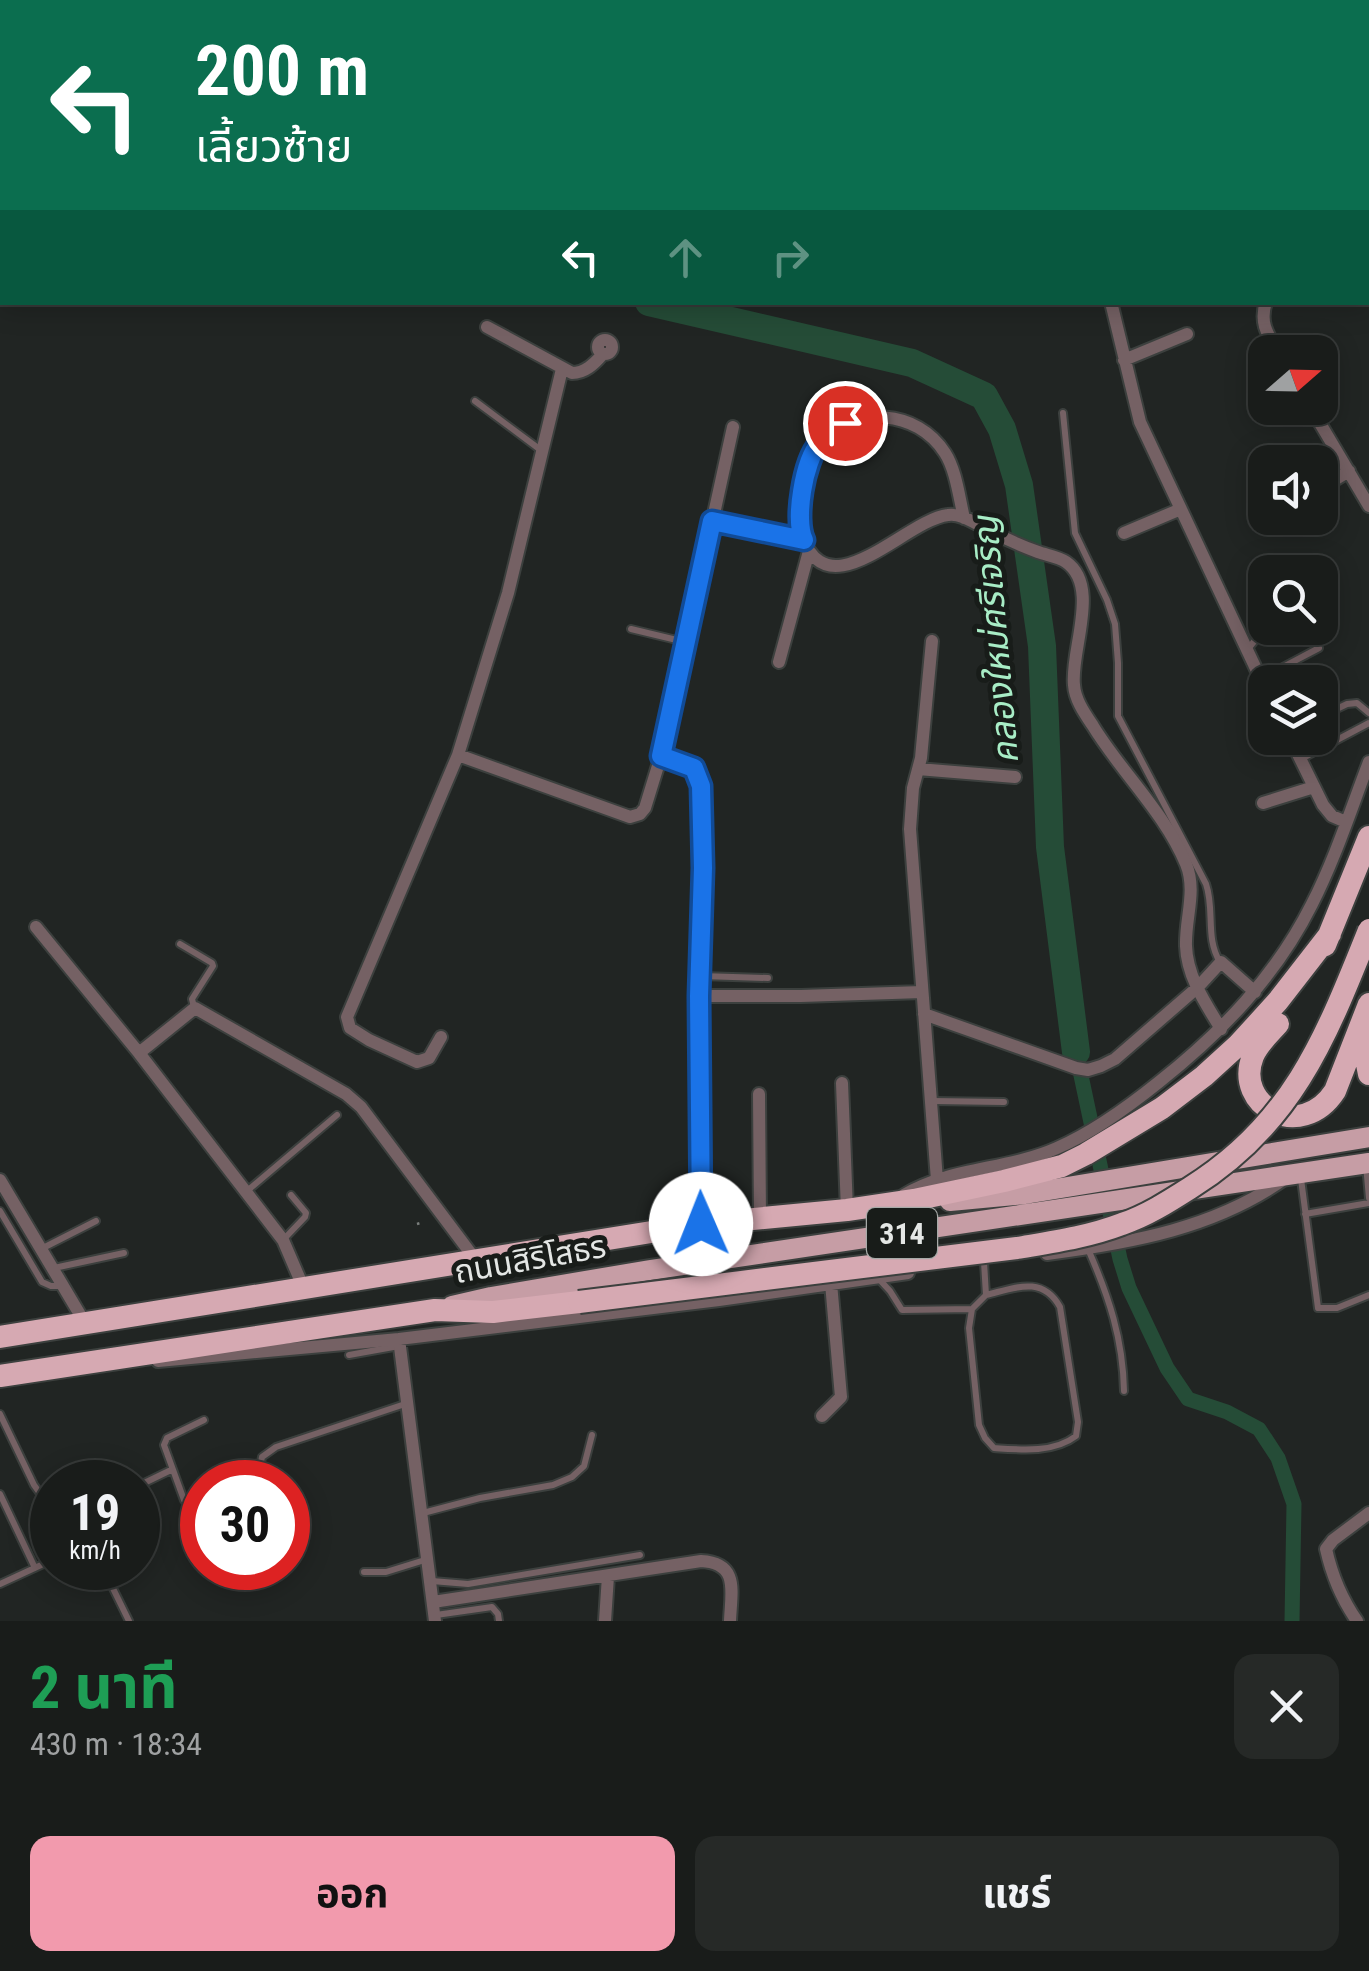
<!DOCTYPE html>
<html lang="th">
<head>
<meta charset="utf-8">
<style>
	body { margin:0; font-family:"Roboto Condensed","Noto Sans Thai",sans-serif; background:#262927; color:#f1f3f6; height:100vh; display:flex; flex-direction:column; font-size:38px; white-space:nowrap }
	* { box-sizing:border-box; margin:0 }
	p { font-size:32px; color:#9fa1a2 }
	.icon { flex:none; width:55px; height:55px; fill:none; stroke:currentColor; stroke-width:2; stroke-linecap:round; stroke-linejoin:round }
	.map { position:relative; height:1621px; overflow:hidden }
	.sheet { display:flex; flex-direction:column; background:#191c1a; flex:1 }
	.sheet>* { flex:none }
	.banner { position:absolute; left:0px; top:0px; width:1370px; height:305px; box-shadow:0 5px 25px #0003,0 0 0 2px #373a39; background:#0b6e4f; color:#fff; overflow:hidden }
	.needle { width:65px; rotate:70deg }
	.tools { position:absolute; left:1248px; top:335px; display:grid; gap:20px }
	.tools a { display:grid; place-items:center; width:90px; height:90px; border-radius:20px; background:#191c1a; box-shadow:0 5px 25px #0003,0 0 0 2px #373a39; font-size:50px }
	.speed { position:absolute; left:30px; top:1460px; display:flex; gap:20px; font-size:50px; font-weight:700; text-align:center }
	.speed>* { display:grid; place-content:center; width:130px; height:130px; border-radius:50%; background:#191c1a; box-shadow:0 5px 25px #0003,0 0 0 2px #373a39; line-height:1 }
	.speed small { font-size:25px; font-weight:400 }
	.speed .limit { border:15px solid #d22; background:#fff; color:#111 }
	.pin { position:absolute; display:grid; place-items:center; width:85px; height:85px; color:#fff; margin:-42px; border:5px solid #fff; border-radius:50%; box-shadow:0 2px 10px #0007 }
	.me { position:absolute; width:110px; margin:-55px; rotate:359deg; stroke-linejoin:round; filter:drop-shadow(0 0 8px #0008) }
	.turn { display:flex; align-items:center; gap:35px; height:210px; padding:0 30px; font-size:45px }
	.turn .icon { width:130px; height:130px; stroke-width:2.5 }
	.turn b { display:block; font-size:70px; line-height:85px }
	.lanes { display:flex; align-items:center; height:95px; padding:0 30px; background:#0003; justify-content:center; gap:50px; direction:ltr }
	.lanes .off { opacity:.35 }
	.round { display:grid; place-items:center; flex:none; width:105px; height:105px; border-radius:20px; background:#262927 }
	.summary { display:flex; align-items:center; justify-content:space-between; height:170px; padding:0 30px }
	h1 { font-size:60px; font-weight:700; line-height:75px; color:#1e9e55 }
	.button { display:flex; gap:20px; margin-top:auto; padding:20px 30px }
	.button a { flex:1; height:115px; border-radius:20px; background:#f29aad; color:#111; font-size:40px; font-weight:700; line-height:115px; text-align:center }
	.button a+a { background:#262927; color:#f1f3f6 }
	.map>svg:first-child { display:block }
</style>
</head>
<body>
<div class="map">
<svg width="1369" height="1621" viewBox="0 0 1369 1621">
	<rect width="100%" height="100%" fill="#212523"/>
	<g fill="none" stroke-linecap="round" stroke-linejoin="round">
		<!-- canal -->
		<path stroke="#254c37" stroke-width="15" d="M1076 1052 1120 1259 1129 1288 1167 1368 1188 1399 1227 1412 1259 1429 1278 1458 1294 1504 1292 1621"/>
		<!-- river -->
		<path stroke="#254c37" stroke-width="28" d="M96 0V2
			M649 302 912 363 984 396 1002 429 1019 485 1042 646 1050 847 1076 1052"/>
		<defs>
			<path id="service" d="M847 2V0
				M475 401 542 451
				M1063 413 1075 533 1107 600 1115 624 1118 663V716L1206 884C1215 910 1205 938 1220 962
				M631 629 685 642
				M1248 649 1265 628
				M1262 678 1319 648
				M1320 717 1347 704 1357 703 1369 713
				M1301 759 1369 723
				M180 944 212 963 213 966 192 999 194 1007
				M701 976 768 978
				M932 1101 1004 1102
				M1366 1165 1369 1198
				M1301 1179 1318 1308H1337L1369 1295
				M247 1191 337 1115
				M0 1211 42 1282 51 1286H62
				M1305 1214 1369 1203
				M284 1239 305 1217 306 1213 291 1195
				M41 1249 96 1221
				M1088 1249C1109 1297 1123 1339 1124 1391
				M984 1262 986 1295 972 1309 969 1328 979 1425 985 1438 994 1448C1021 1450 1054 1453 1076 1436L1078 1422 1060 1307C1042 1275 1015 1288 986 1295
				M54 1268 124 1253
				M878 1278 890 1291 902 1310 972 1309
				M349 1355 399 1346
				M0 1414 34 1485 52 1510
				M257 1482 262 1457 276 1447 405 1404
				M138 1486 171 1470
				M0 1494 35 1568
				M202 1503 188 1504 184 1500 164 1445 167 1438 204 1420
				M423 1513 480 1498 553 1485 572 1477 584 1466 592 1435
				M103 1568 129 1621
				M364 1572H386L428 1559
				M432 1581 468 1584 640 1555
				M0 1584 52 1560
				M436 1615 492 1607 498 1614 499 1621"/>
			<path id="minor" d="M906 0 914 2
				M1036 0 1037 2
				M1165 0 1166 2
				M1265 0 1268 2
				M769 2V0
				M974 2 983 0
				M0 16 2 14
				M1368 243 1369 244
				M0 275 2 272
				M1111 302 1140 422 1265 688
				M1266 302C1259 323 1268 335 1278 352
				M487 327 572 373C585 373 594 364 602 355
				M598 347a7 7 0 1 1 14 0a7 7 0 1 1-14 0Z
				M1124 360 1187 334
				M1311 408 1369 506
				M1320 489 1349 471
				M964 518C959 497 956 470 945 453 917 409 855 406 820 442 806 457 804 479 802 498 801 510 798 525 802 536 829 612 905 520 948 515 960 513 973 522 983 527 1001 537 1019 545 1038 552 1046 555 1059 557 1066 562 1101 586 1070 651 1074 685 1075 700 1085 714 1093 726 1121 772 1165 813 1186 864 1197 891 1185 918 1186 946 1187 977 1206 1004 1221 1029
				M712 521 804 540
				M1124 533 1181 509
				M932 641 921 758 913 788 910 829 937 1180
				M779 662 809 551
				M1290 738 1323 805 1332 816 1346 822
				M458 755 630 817 640 814 645 808 661 756 733 427
				M661 756 694 768 701 786 703 868 699 996 701 1224
				M918 769 1015 777
				M1263 803 1314 787
				M36 927 139 1053 283 1240 304 1289
				M699 996H801L922 992
				M924 1014 1076 1068 1088 1070 1101 1066 1115 1059 1198 987 1221 962 1255 992
				M441 1037 429 1058 417 1062 369 1040 350 1028 347 1017 458 755 508 593 562 369
				M139 1053 195 1008 346 1094 361 1107 475 1259
				M842 1083 847 1210
				M759 1094 760 1219
				M0 1180 85 1323
				M904 1195C950 1167 1008 1170 1057 1148 1094 1132 1128 1107 1159 1082 1222 1032 1276 976 1312 904 1335 859 1351 809 1369 762
				M1047 1254C1131 1243 1217 1228 1287 1177
				M399 1339 435 1621
				M158 1361 399 1339 719 1300 908 1273
				M822 1416 841 1397 831 1283
				M433 1602 701 1561C740 1563 731 1592 730 1621
				M605 1621 608 1576
				M1357 1621C1341 1598 1332 1576 1326 1549L1333 1540 1369 1513"/>
			<path id="primary" d="M950 1201 1025 1194 1369 1137
				M452 1306 491 1297 650 1270 1369 1163"/>
			<path id="trunk" d="M1325 945 1369 837
				M1278 1024C1269 1034 1258 1044 1253 1056 1233 1106 1301 1143 1335 1091L1369 1004
				M1367 1027 1364 1049 1369 1074
				M0 1337 701 1224 847 1210 914 1200 1004 1181 1062 1166 1086 1154 1162 1108 1204 1076 1238 1045 1278 1001 1330 934
				M0 1376 435 1310 493 1312 579 1302"/>
		</defs>
		<!-- service casing -->
		<use href="#service" stroke="#3c403e" stroke-width="10"/>
		<!-- minor casing -->
		<use href="#minor" stroke="#3c403e" stroke-width="16"/>
		<!-- primary casing -->
		<use href="#primary" stroke="#3c403e" stroke-width="24"/>
		<!-- trunk casing -->
		<use href="#trunk" stroke="#3c403e" stroke-width="26"/>
		<!-- path -->
		<path stroke="#7b7f7d" stroke-width="2.5" stroke-dasharray="2.5 8" stroke-linecap="butt" d="M417 1224 427 1221"/>
		<!-- service -->
		<use href="#service" stroke="#756164" stroke-width="6"/>
		<!-- minor -->
		<use href="#minor" stroke="#756164" stroke-width="12"/>
		<!-- primary -->
		<use href="#primary" stroke="#c69da5" stroke-width="20"/>
		<!-- trunk -->
		<use href="#trunk" stroke="#d6a9b2" stroke-width="22"/>
		<defs>
			<path id="trunk-bridge" d="M579 1302 1017 1248C1052 1242 1088 1237 1122 1224 1146 1216 1168 1202 1190 1188 1293 1124 1326 1037 1369 930"/>
		</defs>
		<!-- trunk-bridge casing -->
		<use href="#trunk-bridge" stroke="#3c403e" stroke-width="26" stroke-linecap="butt"/>
		<!-- trunk-bridge -->
		<use href="#trunk-bridge" stroke="#d6a9b2" stroke-width="22"/>
	</g>
	<g fill="none" stroke-linecap="round" stroke-linejoin="round">
		<defs>
			<path id="route" d="M701 1224 699 996 703 868 701 786 694 768 661 756 712 521 804 540C794 520 804 461 819 444 826 436 837 429 845 423"/>
		</defs>
		<!-- route casing -->
		<use href="#route" stroke="#114b97" stroke-width="25"/>
		<!-- route -->
		<use href="#route" stroke="#1a73e8" stroke-width="18"/>
	</g>
	<g text-anchor="middle" dominant-baseline="central" stroke-width="10" stroke-linejoin="round" paint-order="stroke">
		<!-- shield labels -->
		<rect fill="#181c19" stroke="#a7aaa8" stroke-width="2.5" x="867" y="1208" width="70" height="50" rx="8"/>
		<g font-size="30" font-weight="bold" fill="#e4e7e5">
			<text x="902" y="1233">314</text>
		</g>
		<!-- street labels -->
		<g font-size="32" fill="#e4e7e5" stroke="#181c19">
			<text transform="translate(530 1259) rotate(-10)">ถนนสิริโสธร</text>
		</g>
		<!-- water labels -->
		<g font-size="35" font-style="italic" fill="#a8edc6" stroke="#181c19">
			<text transform="translate(996 640) rotate(-95)">คลองใหม่ศรีเจริญ</text>
		</g>
	</g>
</svg>
<div class="tools">
<a><svg class="needle" viewBox="-14 -14 28 28"><path d="M0-13l5 13h-10z" fill="#e53935"/><path d="M0 13l5-13h-10z" fill="#9fa1a2"/></svg></a>
<a><svg class="icon" aria-label="sound" viewBox="0 0 24 24"><path d="M4 9h4l5-4v14l-5-4H4zM17 9q2 3 0 6"/></svg></a>
<a><svg class="icon" aria-label="search" viewBox="0 0 24 24"><circle cx="10" cy="10" r="6"/><path d="M15 15l6 6"/></svg></a>
<a><svg class="icon" aria-label="layers" viewBox="0 0 24 24"><path d="M12 4l9 5-9 5-9-5zM3 14l9 5 9-5"/></svg></a>
</div>
<div class="speed"><div>19<small>km/h</small></div><div class="limit">30</div></div>
<div class="pin" style="left:845px;top:423px;background:#d93025"><svg class="icon" aria-label="arrive" viewBox="0 0 24 24"><path d="M6 21V4h12l-3 4 3 4H6"/></svg></div>
<svg class="me" style="left:701px;top:1224px" viewBox="-20 -20 40 40"><circle r="19" fill="#fff"/><path d="M0-13L10 11 0 6-10 11z" fill="#1a73e8"/></svg>
<div class="banner">
<div class="turn"><svg class="icon" aria-label="left" viewBox="0 0 24 24"><path d="M17 20v-9H6M10 6l-5 5 5 5"/></svg><div><b>200 m</b>เลี้ยวซ้าย</div></div>
<div class="lanes"><svg class="icon" aria-label="left" viewBox="0 0 24 24"><path d="M17 20v-9H6M10 6l-5 5 5 5"/></svg><svg class="icon off" aria-label="ahead" viewBox="0 0 24 24"><path d="M12 20V5M6 11l6-6 6 6"/></svg><svg class="icon off" aria-label="right" viewBox="0 0 24 24"><path d="M7 20v-9h11M14 6l5 5-5 5"/></svg></div>
</div>
</div>
<section class="sheet">
<div class="summary"><div><h1>2 นาที</h1><p>430 m · 18:34</p></div><a class="round"><svg class="icon" aria-label="close" viewBox="0 0 24 24"><path d="M6 6l12 12M18 6L6 18"/></svg></a></div>
<div class="button"><a>ออก</a><a>แชร์</a></div>
</section>
</body>
</html>
